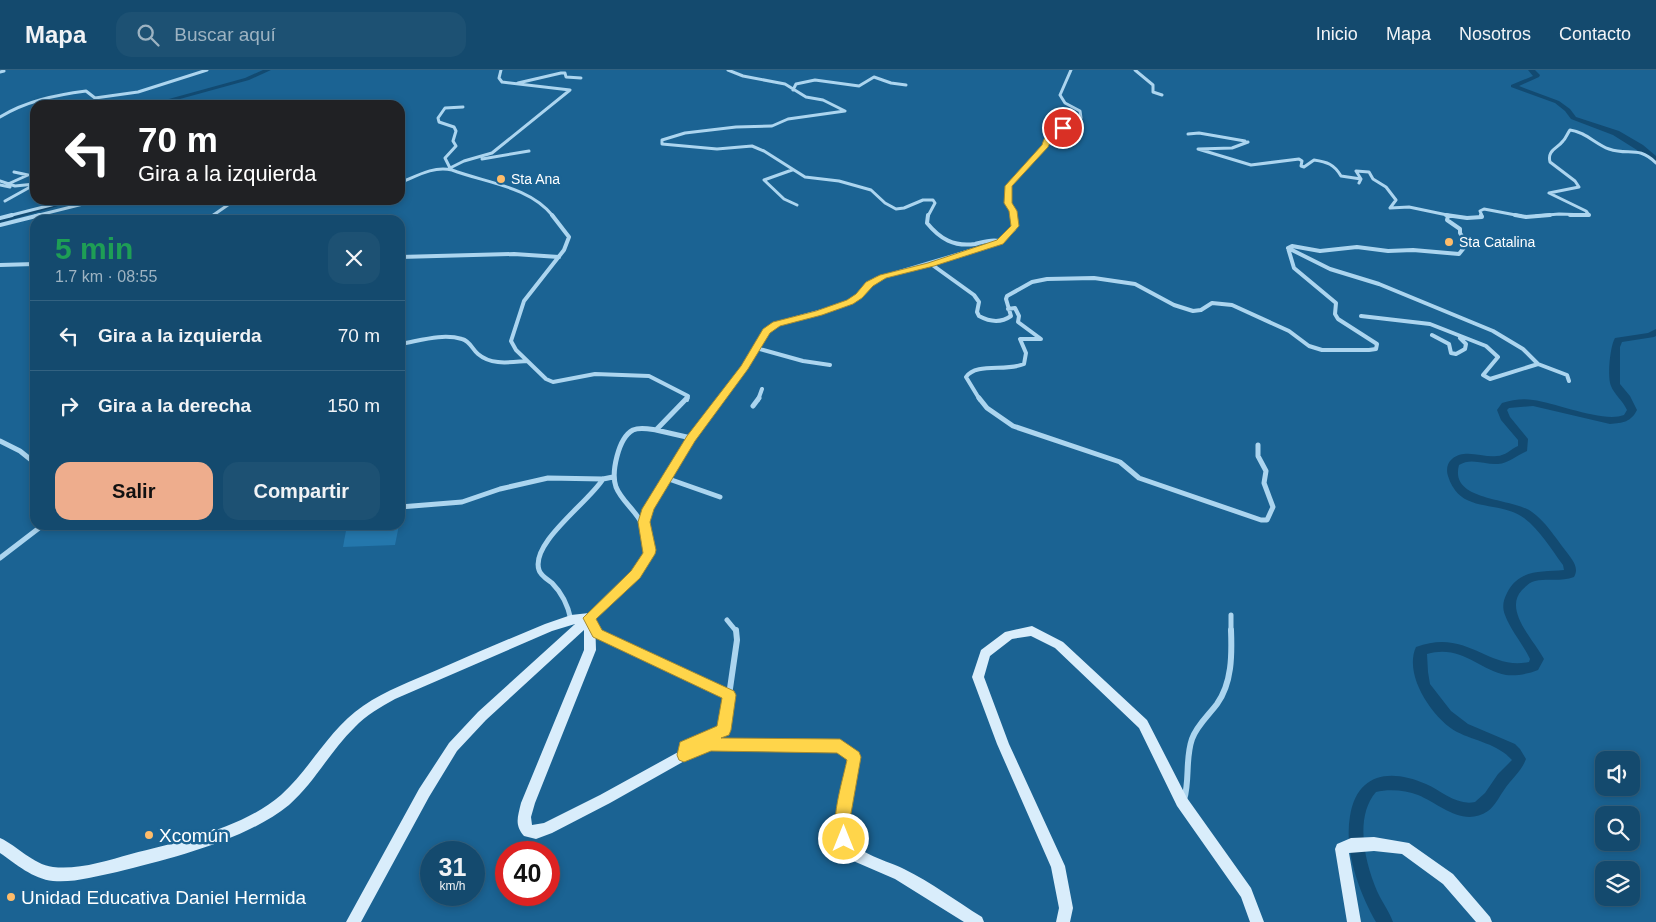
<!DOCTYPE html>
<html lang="es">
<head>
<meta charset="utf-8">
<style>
	body { margin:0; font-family:Arial,sans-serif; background:#1d5173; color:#f1f3f6; height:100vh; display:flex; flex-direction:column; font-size:19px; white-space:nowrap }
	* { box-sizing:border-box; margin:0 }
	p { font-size:16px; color:#9db3c2 }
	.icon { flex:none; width:28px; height:28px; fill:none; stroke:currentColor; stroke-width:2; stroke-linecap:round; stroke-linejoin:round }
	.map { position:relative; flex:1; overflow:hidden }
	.side { position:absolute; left:30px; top:145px; width:375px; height:315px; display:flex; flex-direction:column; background:#144a6e; border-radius:15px; box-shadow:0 2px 8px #0003,0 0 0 1px #336281 }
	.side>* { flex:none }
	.guide { position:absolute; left:30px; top:30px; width:375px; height:105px; border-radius:15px; box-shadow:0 2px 8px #0003,0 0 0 1px #336281; background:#202124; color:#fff; overflow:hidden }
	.tools { position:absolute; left:1595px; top:681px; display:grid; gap:10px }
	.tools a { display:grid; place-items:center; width:45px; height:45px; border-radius:10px; background:#144a6e; box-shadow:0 2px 8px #0003,0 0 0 1px #336281; font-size:25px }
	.speed { position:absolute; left:420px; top:771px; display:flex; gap:10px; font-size:25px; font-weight:700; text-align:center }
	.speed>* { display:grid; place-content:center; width:65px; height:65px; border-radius:50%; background:#144a6e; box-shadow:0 2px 8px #0003,0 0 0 1px #336281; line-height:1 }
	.speed small { font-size:12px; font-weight:400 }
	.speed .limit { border:8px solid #d22; background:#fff; color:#111 }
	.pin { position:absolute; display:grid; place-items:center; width:42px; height:42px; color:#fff; margin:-21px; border:2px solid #fff; border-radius:50%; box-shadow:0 1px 5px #0007 }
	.me { position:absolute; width:55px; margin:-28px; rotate:0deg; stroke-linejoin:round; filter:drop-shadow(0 0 4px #0008) }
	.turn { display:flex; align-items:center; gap:18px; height:105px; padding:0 25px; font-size:22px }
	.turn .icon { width:65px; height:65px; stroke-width:2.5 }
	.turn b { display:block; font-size:35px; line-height:42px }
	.round { display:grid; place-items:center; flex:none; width:52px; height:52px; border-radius:15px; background:#1d5173 }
	.summary { display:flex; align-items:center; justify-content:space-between; height:85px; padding:0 25px }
	h1 { font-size:30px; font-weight:700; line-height:38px; color:#1e9e55 }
	.primary-button { display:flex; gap:10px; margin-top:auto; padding:10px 25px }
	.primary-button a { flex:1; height:58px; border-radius:15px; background:#eead8d; color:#111; font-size:20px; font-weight:700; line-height:58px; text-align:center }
	.primary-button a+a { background:#1d5173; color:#f1f3f6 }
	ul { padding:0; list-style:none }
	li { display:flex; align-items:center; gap:15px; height:70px; padding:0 25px; border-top:1px solid #336281 }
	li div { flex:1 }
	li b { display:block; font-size:19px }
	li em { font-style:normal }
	header { display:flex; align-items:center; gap:30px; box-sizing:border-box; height:70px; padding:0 25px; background:#144a6e; border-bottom:1px solid #336281 }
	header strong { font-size:24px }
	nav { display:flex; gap:28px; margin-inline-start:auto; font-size:18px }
	.search { width:350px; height:45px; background:#1d5173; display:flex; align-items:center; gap:12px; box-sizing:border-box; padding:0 18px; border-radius:15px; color:#9db3c2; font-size:19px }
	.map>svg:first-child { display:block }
</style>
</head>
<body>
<header>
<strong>Mapa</strong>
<div class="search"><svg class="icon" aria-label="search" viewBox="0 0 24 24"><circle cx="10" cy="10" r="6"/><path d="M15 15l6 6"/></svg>Buscar aquí</div>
<nav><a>Inicio</a><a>Mapa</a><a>Nosotros</a><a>Contacto</a></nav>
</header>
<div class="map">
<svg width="1656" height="852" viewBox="0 0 1656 852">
	<rect width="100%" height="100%" fill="#1b6393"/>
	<!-- green -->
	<path fill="#2477ac" d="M347 455H399L395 475 343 477Z"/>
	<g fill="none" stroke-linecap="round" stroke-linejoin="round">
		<!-- river -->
		<path fill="#124a71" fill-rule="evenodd" d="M263 0H271L249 10 158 35H147L245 8Z
			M1528 0H1535L1540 5 1539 7 1519 16 1559 31 1570 39 1576 47 1619 61 1643 75 1656 86V92L1613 65 1571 49 1565 41 1555 33 1511 17V15L1533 6Z
			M66 130H79L0 153V148Z
			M1656 259V266L1654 267 1622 272 1620 277V314L1630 326 1637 340C1631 352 1623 353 1610 354L1533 336 1509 338 1507 340 1510 347 1528 369 1527 381C1517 385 1509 393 1498 394 1485 395 1471 387 1459 395 1449 432 1512 427 1532 442 1545 451 1555 467 1565 480 1571 488 1580 497 1574 507 1561 512 1548 508 1535 511 1530 512 1526 516 1522 520 1503 540 1534 570 1544 589L1538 600C1528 604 1517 606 1506 605 1479 600 1461 574 1427 584L1428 602 1430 614 1451 641 1468 654 1515 674 1520 679 1526 689C1521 702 1512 708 1504 720 1499 727 1495 736 1488 741 1463 758 1440 734 1418 725 1406 720 1388 719 1376 722 1354 747 1365 793 1377 821 1382 832 1389 841 1393 852H1376C1359 822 1344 781 1350 746 1357 703 1390 698 1426 714 1442 721 1457 736 1475 732L1485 723 1498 704 1512 690C1498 674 1475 671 1457 662 1433 649 1403 605 1416 577 1468 558 1487 601 1529 592L1530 589C1523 574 1511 561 1505 545 1502 537 1503 531 1507 523 1519 499 1541 502 1564 500L1563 495C1551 479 1540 460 1524 448 1497 429 1460 445 1448 406 1446 400 1447 393 1452 389 1465 378 1483 388 1497 386 1505 386 1511 379 1518 376V370L1501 350 1497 340 1502 333C1512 330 1523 328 1533 330 1557 333 1603 353 1624 345L1627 340C1623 331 1614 324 1611 316 1607 307 1610 276 1615 268L1648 263Z"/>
		<!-- street-far3 -->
		<path stroke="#acd5ef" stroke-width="3" d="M728 0 743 6 785 14 806 27 823 30 845 41 788 49 772 56 736 57 685 63 662 70V74L717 79 752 76 764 81 805 107 839 111 871 120 885 133 896 139 904 138 923 130H933L935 133 928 146
			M1135 0 1153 15V22L1162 25
			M0 2 4 1
			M518 13 561 3H565L566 7 581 8
			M793 20 796 14 815 10 859 16 874 7 891 13 906 15
			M463 37 445 38 438 48 439 52 454 57 456 61 453 71 456 76 445 88 450 98 464 91 492 83 570 20 502 12 499 8 501 0
			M0 47C26 31 56 25 86 21L95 28 138 22 207 0
			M1188 64 1199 63 1245 71
			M1248 72 1232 78 1198 79 1251 95 1299 89 1302 91 1301 96 1304 97 1314 90C1327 92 1334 94 1341 106L1361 109
			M482 89 529 81
			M792 100 764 110 784 129 797 135
			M0 111 15 116 35 114
			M400 113C417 106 432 96 452 100 486 113 529 116 553 146
			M1359 113 1361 109 1356 101 1369 102 1373 109 1386 117 1396 130 1390 138 1409 137 1452 146
			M8 114 28 105 14 102
			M0 115 10 117
			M5 131 32 116
			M8 146 71 130
			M35 146 83 134
			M212 146 235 130
			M1014 146 1008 133 1009 116 1045 76 1051 65 1081 48 1080 41 1065 33 1060 25 1071 0
			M1482 146 1480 141 1484 139 1521 146
			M1536 146 1559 144 1589 145 1586 141 1549 123 1579 117 1575 111 1550 92C1547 80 1557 79 1563 71 1566 68 1567 64 1570 60 1586 62 1595 74 1609 79 1629 86 1638 75 1656 93"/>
		<!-- street-far2 -->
		<path stroke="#acd5ef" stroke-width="4" d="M552 145 569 167 564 180 524 231 511 271 516 280 546 309 553 312 595 304 649 306 688 326 687 330
			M928 145 927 153C940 169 954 177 975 174 983 172 991 169 999 171
			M1446 145 1467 148 1482 147 1481 145
			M1515 145 1526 147 1550 145
			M1570 145H1589
			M0 148 12 145
			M203 150 215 145
			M0 155 40 145
			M1288 178 1330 199 1379 214 1493 261 1523 279 1538 294
			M400 187 514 184 559 187
			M931 194 974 225 979 232 977 242 979 246C990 252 1001 253 1011 246L1006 229 1007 226 1032 212 1047 209 1094 208 1135 214 1174 235 1193 241 1201 240 1212 233 1232 235 1289 261 1309 276 1322 280H1369L1376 279 1377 274 1338 249 1335 244 1336 233 1294 198 1288 178 1292 176 1320 181 1357 177 1388 181 1413 180 1459 184 1467 174 1460 163V159L1447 150 1448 146
			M0 195 35 194
			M1361 246 1430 254 1486 276 1498 287 1483 305 1490 309 1538 294 1567 305 1569 311
			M1432 265 1449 274 1451 283 1456 284 1465 279 1466 274 1460 268
			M400 274C419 271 442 263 462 269 470 271 472 279 478 284 492 296 511 292 527 291
			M756 278 803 291 830 295
			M720 330 745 297 757 274 771 257 789 250 841 236 859 226 876 209 1000 172 1014 159V145
			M758 330 762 319
			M980 330 966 307C976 292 1006 302 1024 294L1026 283 1020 269H1041L1018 252 1019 246 1015 238 1008 239"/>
		<!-- street-far1 -->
		<path stroke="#acd5ef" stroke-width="5" d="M979 328 987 338 1013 356 1120 392 1139 408 1261 450H1267L1273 437 1264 413 1266 401 1258 386V375
			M753 336 759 328
			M656 360 691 368
			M0 371 20 381 35 393
			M666 408 720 427
			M400 437 462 432 500 419 548 408 603 409 613 407
			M643 456C637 441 622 432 616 417 611 403 618 368 633 360 640 357 649 359 656 360L687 328
			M0 488 43 455
			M1231 545V561
			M571 550C568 535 563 524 552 513 548 510 540 505 539 500 530 473 589 432 603 409
			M727 550 736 561
			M596 561 589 548C604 534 647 501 650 480 652 466 639 458 648 440 667 400 695 363 721 328"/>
		<!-- street -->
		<path stroke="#acd5ef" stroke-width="6" d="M595 560 597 563 729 625
			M684 685 685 677 724 660 737 570 736 560
			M1184 730C1190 710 1185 689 1192 669 1197 655 1208 646 1217 634 1232 613 1232 585 1231 560"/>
		<!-- secondary -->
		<path fill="#d9edfb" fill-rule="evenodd" d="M589 543 593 545 595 548 596 580 535 733 531 747 532 755 544 753 600 725 680 681 711 668 840 670 858 683 860 687C858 703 846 753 850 766 855 784 889 791 904 799 931 812 956 831 982 847L984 852H964L895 809 851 790 845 783 836 769V749L847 689 838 682 711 680 688 689 610 733 552 763 536 769 524 766C514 755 518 746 521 733L584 580V560L486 650 457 681 429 727 361 852H346L419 719 449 673 478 642 575 554 552 561 395 629C381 637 366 645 355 657 330 681 315 712 289 735 246 770 170 789 117 802 96 806 74 813 53 811 33 809 16 794 0 783V768C18 776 32 794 53 797 78 800 106 791 131 784 179 772 243 758 281 725 311 698 329 659 363 636 386 620 412 611 437 600 473 584 509 569 545 554L571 545Z
			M1032 556 1063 572 1147 650 1187 728 1251 818 1264 852H1250L1241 827 1177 736 1139 658 1055 578 1031 566 1012 569 990 586 984 607 1009 674 1065 796 1073 838 1070 852H1056L1059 838 1051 797 997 674 972 607 981 580 1005 562Z
			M1374 767 1409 773 1453 804 1490 847 1492 852H1476L1443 814 1402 784 1374 781 1349 783 1361 852H1347L1335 779 1337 774 1351 768Z"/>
	</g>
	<!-- route -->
	<path fill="#ffd54a" stroke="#a68a30" d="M1063 56 1066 57V60L1054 65 1048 77 1012 116V133L1017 141 1019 156 1003 174 934 196 886 208 873 216 862 228 853 234 822 245 780 256 770 263 748 299 695 371 654 439 650 452 656 480 655 484 640 508 596 549 602 560 734 621 736 625 731 660 729 665 721 668 840 669 859 682 861 687 850 749 851 769 849 775 844 777 838 775C829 753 842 713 847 690L837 683 711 681 684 692 679 690 677 685 680 672 717 656 722 628 593 567 583 548 631 501 643 483 638 452 642 439 687 366 741 296 763 259 773 252 816 241 847 230 856 224 866 212 880 205 928 193 997 170 1011 156 1009 141 1004 133 1005 116 1042 75C1045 63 1052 60 1063 56Z"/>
	<!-- markers -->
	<g fill="#ffbc6a" stroke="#1b6393" stroke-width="2">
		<circle cx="501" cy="109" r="5"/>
		<circle cx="1449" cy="172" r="5"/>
		<circle cx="149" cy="765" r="5"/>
		<circle cx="11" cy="827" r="5"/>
	</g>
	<g text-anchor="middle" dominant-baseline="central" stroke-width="5" stroke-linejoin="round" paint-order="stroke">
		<!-- far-poi labels -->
		<g font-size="14" fill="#fff" stroke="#1b6393" text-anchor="start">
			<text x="511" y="109">Sta Ana</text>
			<text x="1459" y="172">Sta Catalina</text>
		</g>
		<!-- near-poi labels -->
		<g font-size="19" fill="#fff" stroke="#1b6393" text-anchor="start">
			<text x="159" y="765">Xcomún</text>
			<text x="21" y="827">Unidad Educativa Daniel Hermida</text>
		</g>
	</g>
</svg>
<div class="tools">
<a><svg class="icon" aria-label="sound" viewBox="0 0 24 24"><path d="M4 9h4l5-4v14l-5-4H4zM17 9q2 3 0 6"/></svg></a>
<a><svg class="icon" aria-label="search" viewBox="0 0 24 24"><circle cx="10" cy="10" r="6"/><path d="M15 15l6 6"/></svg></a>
<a><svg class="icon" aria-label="layers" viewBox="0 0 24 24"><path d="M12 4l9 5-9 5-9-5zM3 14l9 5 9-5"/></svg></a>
</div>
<div class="speed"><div>31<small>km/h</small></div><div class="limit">40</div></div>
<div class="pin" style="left:1063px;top:58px;background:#d93025"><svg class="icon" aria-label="arrive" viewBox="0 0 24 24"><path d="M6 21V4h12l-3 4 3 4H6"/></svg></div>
<svg class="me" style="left:844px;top:769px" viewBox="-20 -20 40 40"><circle r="17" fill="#ffd54a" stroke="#fff" stroke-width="3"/><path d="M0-11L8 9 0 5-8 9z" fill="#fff"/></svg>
<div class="guide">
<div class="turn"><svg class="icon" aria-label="left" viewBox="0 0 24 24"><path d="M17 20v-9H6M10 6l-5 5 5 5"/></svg><div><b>70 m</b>Gira a la izquierda</div></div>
</div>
<section class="side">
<div class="summary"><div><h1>5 min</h1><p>1.7 km · 08:55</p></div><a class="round"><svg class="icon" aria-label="close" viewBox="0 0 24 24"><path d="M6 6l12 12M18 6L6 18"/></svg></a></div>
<ul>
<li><svg class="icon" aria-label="left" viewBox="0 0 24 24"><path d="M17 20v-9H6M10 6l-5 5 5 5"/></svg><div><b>Gira a la izquierda</b></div><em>70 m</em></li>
<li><svg class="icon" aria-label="right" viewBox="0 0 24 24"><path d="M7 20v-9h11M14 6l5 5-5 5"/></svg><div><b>Gira a la derecha</b></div><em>150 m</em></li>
</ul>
<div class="primary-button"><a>Salir</a><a>Compartir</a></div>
</section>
</div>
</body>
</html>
